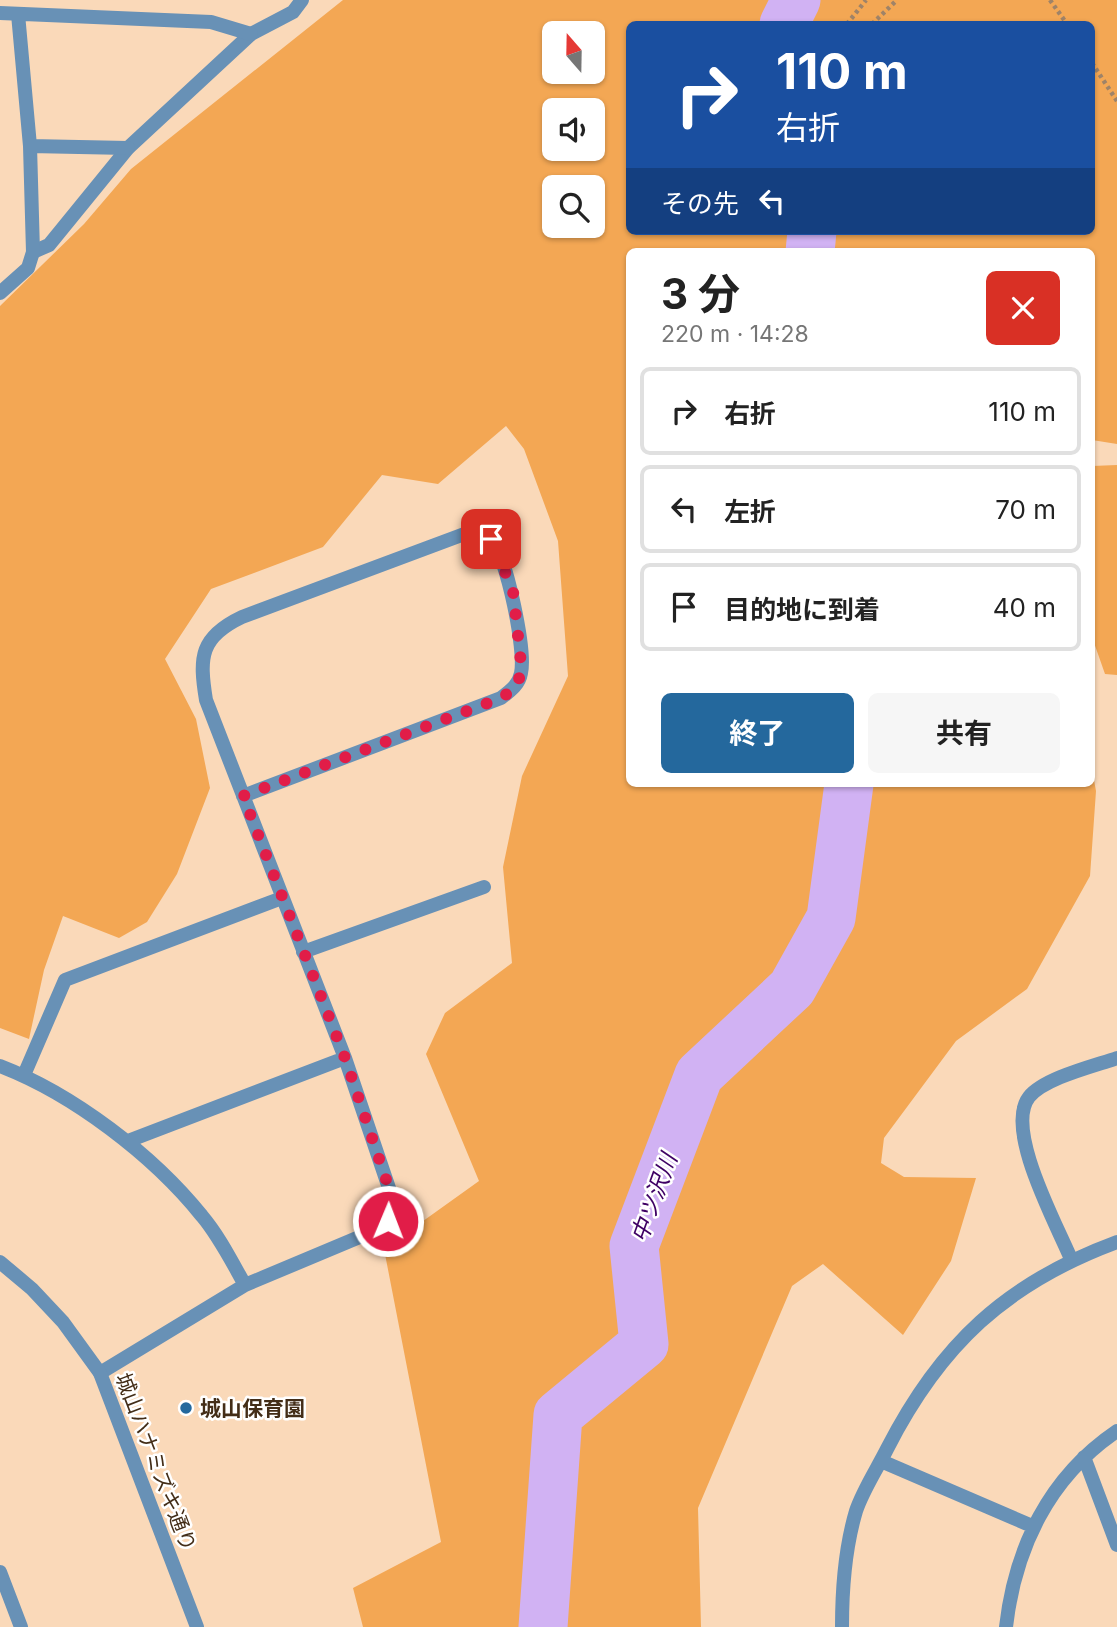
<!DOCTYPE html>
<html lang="ja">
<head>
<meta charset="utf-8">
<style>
	body { margin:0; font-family:Inter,"Noto Sans JP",sans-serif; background:#f6f6f6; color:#222; height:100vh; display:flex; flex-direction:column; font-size:26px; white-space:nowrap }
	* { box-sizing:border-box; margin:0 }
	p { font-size:23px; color:#767676 }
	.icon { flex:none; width:38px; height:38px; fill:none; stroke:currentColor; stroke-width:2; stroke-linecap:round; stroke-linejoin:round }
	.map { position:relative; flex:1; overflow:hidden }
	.details { position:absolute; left:626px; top:248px; width:469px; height:539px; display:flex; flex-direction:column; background:#fff; border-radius:10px; box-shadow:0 2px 5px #0004 }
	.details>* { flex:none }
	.banner { position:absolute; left:626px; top:21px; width:469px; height:214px; border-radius:10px; box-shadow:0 2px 5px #0004; background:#1a4fa0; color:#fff; overflow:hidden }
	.needle { width:46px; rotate:340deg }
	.buttons { position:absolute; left:542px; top:21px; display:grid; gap:14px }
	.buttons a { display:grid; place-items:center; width:63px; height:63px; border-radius:10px; background:#fff; box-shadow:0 2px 5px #0004; font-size:35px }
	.pin { position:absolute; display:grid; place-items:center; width:60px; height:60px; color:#fff; margin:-30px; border-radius:14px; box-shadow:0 4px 10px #0006 }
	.me { position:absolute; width:77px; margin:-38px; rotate:1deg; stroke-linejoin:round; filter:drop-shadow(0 0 5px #0008) }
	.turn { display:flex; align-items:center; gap:24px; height:147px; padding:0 35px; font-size:32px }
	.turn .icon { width:91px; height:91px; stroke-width:2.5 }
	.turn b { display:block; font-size:49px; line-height:60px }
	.then { display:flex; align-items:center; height:66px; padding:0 35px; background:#0003; gap:14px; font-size:26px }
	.round { display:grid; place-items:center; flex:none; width:74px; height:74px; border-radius:10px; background:#f6f6f6 }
	.summary { display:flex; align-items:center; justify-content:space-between; height:119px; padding:0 35px }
	h1 { font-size:42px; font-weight:700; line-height:52px }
	.primary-button { display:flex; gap:14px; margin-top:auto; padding:14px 35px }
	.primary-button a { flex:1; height:80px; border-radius:10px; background:#24689d; color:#fff; font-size:28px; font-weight:700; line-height:80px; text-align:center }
	.primary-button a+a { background:#f6f6f6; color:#222 }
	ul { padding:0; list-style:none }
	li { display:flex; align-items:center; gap:21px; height:88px; margin:0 14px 10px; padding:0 21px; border:4px solid #e0e0e0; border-radius:10px }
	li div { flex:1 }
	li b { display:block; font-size:26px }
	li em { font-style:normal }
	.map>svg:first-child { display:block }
</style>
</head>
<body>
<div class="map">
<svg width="1117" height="1627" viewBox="0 0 1117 1627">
	<rect width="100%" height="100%" fill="#fad9b9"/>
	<!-- green -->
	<path fill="#f3a754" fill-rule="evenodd" d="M343 0H1117V444L1092 440V252H630V784H1092V769L1096 791 1090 876 1027 989 956 1041 884 1138 881 1163 904 1177 976 1178 951 1261 903 1335 823 1264 792 1286 698 1508 701 1627H363L353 1588 441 1542 384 1249 479 1181 426 1054 445 1013 512 963 503 867 522 776 568 676 558 541 524 449 506 426 438 484 382 475 323 547 211 589 165 659 196 719 210 788 177 874 147 922 119 938 63 916 44 970 29 1039 0 1028V306L84 224 131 169ZM630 24H1092V231H630ZM555 33H593V72H555ZM593 110V149H555V110ZM555 187H593V226H555Z
		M1117 465V675L1105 674 1092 637V466Z"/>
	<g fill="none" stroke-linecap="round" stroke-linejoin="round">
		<!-- river -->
		<path stroke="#d1b2f3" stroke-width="49" d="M784 24 796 0
			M810 252 812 231
			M543 1627 558 1415 644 1344 634 1246 699 1075 792 988 831 918 849 784"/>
		<!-- path -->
		<path stroke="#9f8368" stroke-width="4.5" stroke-dasharray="3.5 3.5" stroke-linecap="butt" d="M1050 0 1067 24
			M847 24 866 0
			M872 24 897 0
			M1092 63 1117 101"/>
		<!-- service -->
		<path stroke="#6891b6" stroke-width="14" d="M33 252 49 245 128 148 251 34 293 12 302 0"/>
		<!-- minor -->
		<path stroke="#6891b6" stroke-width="14" d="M0 13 211 22 251 34
			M30 146 128 148
			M0 293 28 268 33 252 30 146 18 14
			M303 952 484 887
			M0 1066C73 1094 153 1155 202 1216 219 1236 232 1262 245 1285
			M24 1075 65 980 282 898
			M128 1141 345 1058
			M1071 1259C1057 1225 1004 1129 1029 1097 1044 1078 1094 1066 1117 1058
			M100 1373 245 1285 369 1233 388 1221 392 1197 345 1058 206 700C199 657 200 637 242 617L467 533C477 533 484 532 492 540 507 558 526 651 521 673 519 685 510 691 501 698L243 796
			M1084 1457 1117 1545
			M881 1461 1032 1526
			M0 1572 21 1627
			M842 1627C842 1589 845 1548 856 1511 863 1490 877 1469 887 1449 940 1345 1006 1283 1117 1242
			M1006 1627C1015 1548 1049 1477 1117 1431"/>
		<!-- tertiary -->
		<path stroke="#6891b6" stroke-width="14" d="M0 1262 32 1289 63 1322 100 1373 197 1627"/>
	</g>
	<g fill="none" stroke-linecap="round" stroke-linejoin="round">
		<!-- route -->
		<path stroke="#e11d48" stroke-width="12" stroke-dasharray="0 21.6" d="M388 1221 392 1197 345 1058 243 796 501 698 514 689 522 672 513 591 491 539"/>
	</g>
	<!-- markers -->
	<circle fill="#24689d" stroke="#fff" stroke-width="2.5" cx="186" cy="1408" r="7"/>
	<g text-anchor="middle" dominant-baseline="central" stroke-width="5" stroke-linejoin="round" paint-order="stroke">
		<!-- poi labels -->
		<g font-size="21" font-weight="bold" fill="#432d17" stroke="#fff" text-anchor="start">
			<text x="200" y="1408">城山保育園</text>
		</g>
		<!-- street labels -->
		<g font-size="21" fill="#432d17" stroke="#fff">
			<text transform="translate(156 1462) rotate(69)">城山ハナミズキ通り</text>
		</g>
		<!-- water labels -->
		<g font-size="23" font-style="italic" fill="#3e0064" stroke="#fff">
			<text transform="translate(654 1198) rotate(-70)">中ツ沢川</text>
		</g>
	</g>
</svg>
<div class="buttons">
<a><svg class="needle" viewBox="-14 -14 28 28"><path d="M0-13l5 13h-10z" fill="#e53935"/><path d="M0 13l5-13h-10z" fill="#767676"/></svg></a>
<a><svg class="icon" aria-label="sound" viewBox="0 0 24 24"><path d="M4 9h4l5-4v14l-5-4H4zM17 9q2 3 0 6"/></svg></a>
<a><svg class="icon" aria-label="search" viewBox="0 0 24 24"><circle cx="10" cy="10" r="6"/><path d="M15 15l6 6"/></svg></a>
</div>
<div class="pin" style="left:491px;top:539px;background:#d93025"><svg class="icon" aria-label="arrive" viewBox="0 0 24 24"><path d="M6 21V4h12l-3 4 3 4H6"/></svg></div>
<svg class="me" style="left:388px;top:1221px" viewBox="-20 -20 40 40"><circle r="17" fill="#e11d48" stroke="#fff" stroke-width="3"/><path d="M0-11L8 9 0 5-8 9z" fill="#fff"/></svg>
<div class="banner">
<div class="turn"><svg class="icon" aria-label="right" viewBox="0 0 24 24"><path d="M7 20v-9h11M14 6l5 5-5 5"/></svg><div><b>110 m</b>右折</div></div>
<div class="then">その先<svg class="icon" aria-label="left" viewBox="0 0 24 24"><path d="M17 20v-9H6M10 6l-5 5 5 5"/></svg></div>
</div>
<section class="details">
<div class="summary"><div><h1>3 分</h1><p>220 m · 14:28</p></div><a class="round" style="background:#d93025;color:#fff"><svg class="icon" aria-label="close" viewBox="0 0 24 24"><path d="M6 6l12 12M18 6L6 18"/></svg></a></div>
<ul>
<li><svg class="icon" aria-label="right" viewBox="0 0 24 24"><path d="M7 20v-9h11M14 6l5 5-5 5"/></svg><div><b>右折</b></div><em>110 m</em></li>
<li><svg class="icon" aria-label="left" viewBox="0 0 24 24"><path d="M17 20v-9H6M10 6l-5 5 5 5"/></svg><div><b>左折</b></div><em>70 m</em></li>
<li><svg class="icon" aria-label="arrive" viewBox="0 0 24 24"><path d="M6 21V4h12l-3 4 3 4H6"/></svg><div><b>目的地に到着</b></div><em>40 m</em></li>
</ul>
<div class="primary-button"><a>終了</a><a>共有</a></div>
</section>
</div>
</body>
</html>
